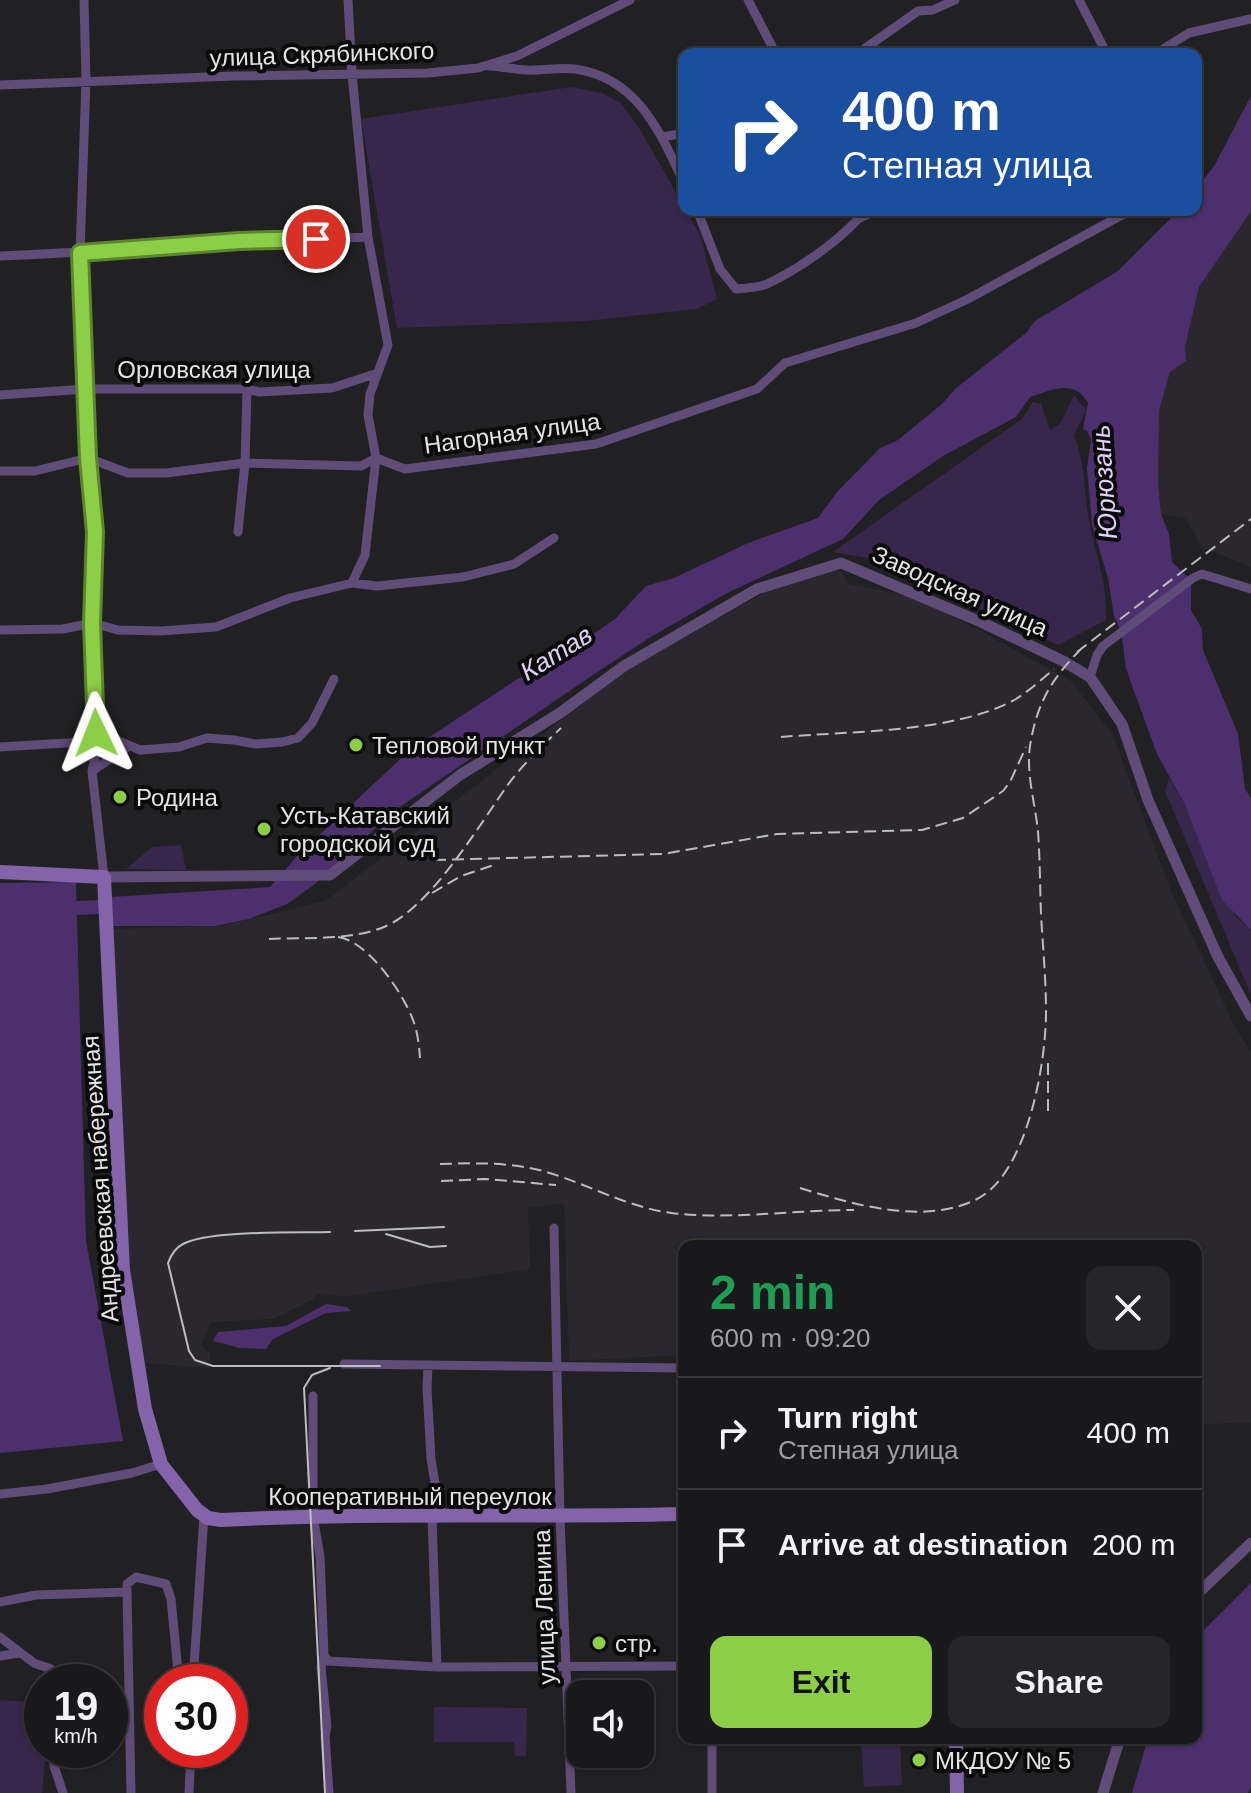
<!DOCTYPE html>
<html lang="en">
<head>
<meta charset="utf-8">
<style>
	body { margin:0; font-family:Helvetica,sans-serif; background:#262527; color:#f1f3f6; height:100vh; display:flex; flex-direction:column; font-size:30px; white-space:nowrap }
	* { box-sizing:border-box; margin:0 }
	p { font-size:26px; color:#9fa0a2 }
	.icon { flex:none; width:44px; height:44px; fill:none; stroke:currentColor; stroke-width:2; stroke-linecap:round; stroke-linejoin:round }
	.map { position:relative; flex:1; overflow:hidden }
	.drawer { position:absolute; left:678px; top:1240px; width:524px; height:504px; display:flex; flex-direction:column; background:#19181a; border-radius:16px; box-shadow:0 2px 6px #0004,0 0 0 2px #373739 }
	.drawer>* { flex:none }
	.top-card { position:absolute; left:678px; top:48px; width:524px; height:168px; border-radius:16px; box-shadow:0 2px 6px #0004,0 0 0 2px #373739; background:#1a4fa0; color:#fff; overflow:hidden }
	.buttons { position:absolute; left:566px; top:1680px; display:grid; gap:16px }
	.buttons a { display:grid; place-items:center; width:88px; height:88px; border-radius:16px; background:#19181a; box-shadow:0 2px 6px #0004,0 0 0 2px #373739; font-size:40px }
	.speed { position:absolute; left:24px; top:1664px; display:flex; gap:16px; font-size:40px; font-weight:700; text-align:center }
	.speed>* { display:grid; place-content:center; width:104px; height:104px; border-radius:50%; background:#19181a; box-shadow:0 2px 6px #0004,0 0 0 2px #373739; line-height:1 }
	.speed small { font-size:20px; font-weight:400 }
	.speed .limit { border:12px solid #d22; background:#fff; color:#111 }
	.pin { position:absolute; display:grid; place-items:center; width:68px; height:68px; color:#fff; margin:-34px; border:4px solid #fff; border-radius:50%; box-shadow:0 2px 8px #0007 }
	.me { position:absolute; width:88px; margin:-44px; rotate:358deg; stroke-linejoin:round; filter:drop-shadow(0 0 6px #0008) }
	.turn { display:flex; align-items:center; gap:28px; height:168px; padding:0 32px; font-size:36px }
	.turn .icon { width:104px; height:104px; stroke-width:2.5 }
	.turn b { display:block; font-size:56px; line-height:68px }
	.round { display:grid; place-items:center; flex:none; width:84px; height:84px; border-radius:16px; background:#262527 }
	.summary { display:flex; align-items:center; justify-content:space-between; height:136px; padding:0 32px }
	h1 { font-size:48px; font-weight:700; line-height:60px; color:#1e9e55 }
	.button { display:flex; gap:16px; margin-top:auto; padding:16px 32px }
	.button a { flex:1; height:92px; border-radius:16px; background:#8cce45; color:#111; font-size:32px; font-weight:700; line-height:92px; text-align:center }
	.button a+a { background:#262527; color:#f1f3f6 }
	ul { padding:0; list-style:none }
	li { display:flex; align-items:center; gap:24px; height:112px; padding:0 32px; border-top:2px solid #373739 }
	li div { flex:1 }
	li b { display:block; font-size:30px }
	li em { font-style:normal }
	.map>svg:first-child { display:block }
</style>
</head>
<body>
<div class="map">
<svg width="1251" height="1793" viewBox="0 0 1251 1793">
	<rect width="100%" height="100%" fill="#212022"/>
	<!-- built -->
	<path fill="#2a272f" d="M1251 211V567L1202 547 1185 518 1161 514 1158 483 1159 411 1170 372 1185 361V347L1199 287Z
		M835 570 843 573 849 584 917 597 1070 680 1112 733 1171 891 1235 1027 1251 1052V1422L1196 1425V1246H851L687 1237V1246H684V1355L569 1361 564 1204 528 1207 530 1269 343 1297 318 1293 313 1299 273 1319 211 1322 201 1346 210 1353 209 1368 142 1363 126 1287 111 929 220 926 325 901 622 673 773 588Z"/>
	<!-- green -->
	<path fill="#38274c" d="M571 87 602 93 621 103 641 131 700 235 717 299 697 309 586 321 397 328 361 119Z
		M1074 395 1086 410 1074 435C1084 461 1084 487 1088 515 1094 550 1108 584 1106 620L1058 645 868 558 833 552 1022 419 1033 402 1041 404 1050 430 1060 424Z
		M1169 778 1185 805 1236 917 1251 930V995L1165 791Z
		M181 845 186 870 126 869 152 847Z
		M0 1700 28 1702 29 1733 42 1734V1750H46L42 1793H0Z
		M434 1707 527 1708 526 1756H515L514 1742H434Z
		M861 1738H900L902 1785 864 1787Z"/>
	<!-- water -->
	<path fill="#4c306d" d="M1251 96V211L1199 287 1185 347 1186 361 1170 372 1159 411 1158 483 1161 514 1169 534 1172 562 1191 580V610L1202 629 1203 650 1238 734 1245 789 1251 798V930L1222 900 1185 805 1157 754 1134 691 1126 668 1121 631 1114 616 1108 578 1092 525 1087 468 1091 440 1087 431 1083 429 1088 403C1074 378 1052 390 1030 397L1016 417 943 456 879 500 843 539 727 593 649 638 590 677 394 811 315 884 287 904 249 919 215 926H111L110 897 270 887 298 855 411 749 516 680 561 656 615 619 646 586 674 578 748 543 818 518 837 492 880 448 898 440 942 404 955 389 1026 333 1035 321 1118 271 1179 210H1196V190L1214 166Z
		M76 882 86 1241 123 1441 0 1453V883Z
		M326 1304 347 1307 351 1311 326 1313 273 1339 266 1349 240 1348 213 1341 218 1332 286 1326Z
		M1251 1583V1788L1248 1793H1132L1148 1738H1196V1638Z"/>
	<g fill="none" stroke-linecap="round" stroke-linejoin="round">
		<!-- river -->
		<path stroke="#4c306d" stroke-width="14" d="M59 909 118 906"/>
		<!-- minor -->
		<path stroke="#5f4c78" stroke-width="9" d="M84 0 86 80 80 253 88 458 95 532 92 623 98 743 92 771 104 877
			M348 0 352 74 368 237 388 345 370 394 368 415 376 458 365 555 352 583
			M748 0 776 54
			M1079 0 1107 54
			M857 54 918 11 933 10 955 0
			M1155 54 1189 33 1250 19
			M489 66C502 66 514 70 526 70 542 71 559 67 575 69 638 78 660 132 684 183
			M0 85 235 76 428 73 478 68 517 56 630 0
			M663 137 684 133
			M697 210 720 269 736 289C746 288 758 288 767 284 797 270 835 244 858 219L856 210
			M858 219 878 210
			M0 256C123 251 245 241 368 237
			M0 395 86 389H247L259 392 332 388 378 373
			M0 471H35L88 458 128 473H166L245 463 361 466 376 458 405 469 596 444 757 389 785 363 916 323 968 299 1131 210
			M238 532 245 463 247 389
			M0 630 63 629 92 623 118 630 161 631 216 627 290 598 352 583 377 586 463 577 514 564 554 538
			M1090 677 1097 655 1103 646 1193 578 1202 574 1251 589
			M0 747 116 740 140 750 179 747 207 738 234 740 256 744 282 742 298 738 312 723 334 679
			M92 771 128 747
			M554 1228 560 1517 571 1793
			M344 1364 684 1368
			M428 1365 427 1388 431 1459 436 1489 432 1517 437 1667 684 1666
			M313 1396V1516L320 1556 324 1655 321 1667 327 1726 325 1736 329 1793
			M0 1494 47 1489 132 1473 161 1464
			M1196 1507H1198
			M127 1592 131 1793
			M0 1602 36 1595 127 1592V1584L136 1577 166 1584 171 1599 179 1682
			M0 1637 34 1663 51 1669 59 1682
			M324 1655 328 1661 437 1667
			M0 1656 19 1653
			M193 1682 204 1515
			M712 1738V1793
			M54 1750V1766L63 1793
			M189 1793 191 1750"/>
		<!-- tertiary -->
		<path stroke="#5f4c78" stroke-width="11" d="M104 877 330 875 460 775 560 713 624 666 757 589 841 563 981 622 1063 661 1090 677 1122 724 1148 800 1218 957 1251 1016
			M1196 1595 1251 1543
			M1103 1793 1120 1738"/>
		<!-- secondary -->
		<path stroke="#8363aa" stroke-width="14" d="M0 872 104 877 123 1270 145 1409 161 1464 197 1510 208 1518 221 1520C375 1512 530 1518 684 1514
			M956 1738 957 1793"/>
		<!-- tram -->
		<path stroke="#bdbcbe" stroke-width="2" d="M355 1231 444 1227
			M330 1232C297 1233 209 1230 183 1244 175 1248 171 1255 168 1263L189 1351 195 1360 213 1366H380
			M386 1234 430 1247 446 1246
			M325 1793 304 1388 312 1375 330 1368"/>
		<!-- rail -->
		<path stroke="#bdbcbe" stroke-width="2" stroke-dasharray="12 6" stroke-linecap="butt" d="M1077 652 1251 519
			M781 737C851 731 956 733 1016 699 1029 691 1042 679 1054 669
			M434 860 663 854 777 834 922 830 963 818 1003 791 1010 782 1026 747
			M432 893 461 876 494 865
			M338 937C368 941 403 993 413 1020 418 1033 419 1046 420 1058
			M269 939C306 937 349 941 384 927 430 908 478 827 507 786 523 764 542 746 561 728
			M1048 1111V1063
			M440 1164C473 1163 510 1162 543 1171 586 1183 626 1207 671 1213 729 1220 794 1210 854 1210
			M441 1181 485 1179 556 1185
			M800 1188C852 1204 924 1226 977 1199 1027 1174 1046 1064 1046 1012 1046 980 1043 948 1041 915 1040 887 1040 859 1038 831 1035 803 1026 774 1030 746 1037 702 1052 678 1083 647"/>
	</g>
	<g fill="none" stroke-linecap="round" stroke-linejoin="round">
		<defs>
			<path id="route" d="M96 733 92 623 95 532 88 458 80 253 239 241 316 239"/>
		</defs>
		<!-- route casing -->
		<use href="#route" stroke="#5b862d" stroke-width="20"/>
		<!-- route -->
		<use href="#route" stroke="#8cce45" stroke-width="14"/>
	</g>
	<!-- markers -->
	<g fill="#8cce45" stroke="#0a0a0b" stroke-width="3">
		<circle cx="356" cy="745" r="8"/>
		<circle cx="120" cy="797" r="8"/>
		<circle cx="264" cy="829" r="8"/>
		<circle cx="599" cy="1643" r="8"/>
		<circle cx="919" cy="1760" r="8"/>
	</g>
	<g text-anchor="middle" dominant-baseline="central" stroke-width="8" stroke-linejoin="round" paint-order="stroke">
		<!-- street labels -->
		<g font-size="24" fill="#e4e3e5" stroke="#0a0a0b">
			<text transform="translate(322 54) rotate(-2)">улица Скрябинского</text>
			<text x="214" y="369">Орловская улица</text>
			<text transform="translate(512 433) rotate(-8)">Нагорная улица</text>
			<text transform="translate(960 591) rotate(24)">Заводская улица</text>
			<text transform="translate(100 1179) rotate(-94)">Андреевская набережная</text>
			<text x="410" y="1496">Кооперативный переулок</text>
			<text transform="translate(544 1607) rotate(-92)">улица Ленина</text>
		</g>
		<!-- poi labels -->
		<g font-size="24" fill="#e4e3e5" stroke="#0a0a0b" text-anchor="start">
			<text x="372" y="745">Тепловой пункт</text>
			<text x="136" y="797">Родина</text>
			<text x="280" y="815">Усть-Катавский<tspan x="280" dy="28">городской суд</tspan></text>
			<text x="615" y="1643">стр.</text>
			<text x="935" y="1760">МКДОУ № 5</text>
		</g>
		<!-- water labels -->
		<g font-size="26" font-style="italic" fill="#e0d1f6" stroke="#0a0a0b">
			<text transform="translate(1104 482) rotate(-94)">Юрюзань</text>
			<text transform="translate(556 653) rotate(-32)">Катав</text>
		</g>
	</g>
</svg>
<div class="buttons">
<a><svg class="icon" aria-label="sound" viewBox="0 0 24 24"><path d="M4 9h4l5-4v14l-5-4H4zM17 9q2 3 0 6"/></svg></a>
</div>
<div class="speed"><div>19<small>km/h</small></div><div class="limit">30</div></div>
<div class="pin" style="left:316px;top:239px;background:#d93025"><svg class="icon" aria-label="arrive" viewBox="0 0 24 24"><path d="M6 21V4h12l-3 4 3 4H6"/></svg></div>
<svg class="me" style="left:96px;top:733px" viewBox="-20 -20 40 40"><path d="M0-17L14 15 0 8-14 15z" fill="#8cce45" stroke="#fff" stroke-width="4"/></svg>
<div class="top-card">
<div class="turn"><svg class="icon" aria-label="right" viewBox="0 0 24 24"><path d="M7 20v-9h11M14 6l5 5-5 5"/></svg><div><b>400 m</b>Степная улица</div></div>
</div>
<section class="drawer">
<div class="summary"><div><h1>2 min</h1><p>600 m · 09:20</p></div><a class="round"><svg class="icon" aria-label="close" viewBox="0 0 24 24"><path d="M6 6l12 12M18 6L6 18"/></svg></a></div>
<ul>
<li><svg class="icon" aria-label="right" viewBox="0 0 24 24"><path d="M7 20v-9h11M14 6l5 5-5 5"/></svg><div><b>Turn right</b><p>Степная улица</p></div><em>400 m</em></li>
<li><svg class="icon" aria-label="arrive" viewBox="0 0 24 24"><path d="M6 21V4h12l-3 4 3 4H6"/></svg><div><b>Arrive at destination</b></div><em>200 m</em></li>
</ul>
<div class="button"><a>Exit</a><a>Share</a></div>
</section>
</div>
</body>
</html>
